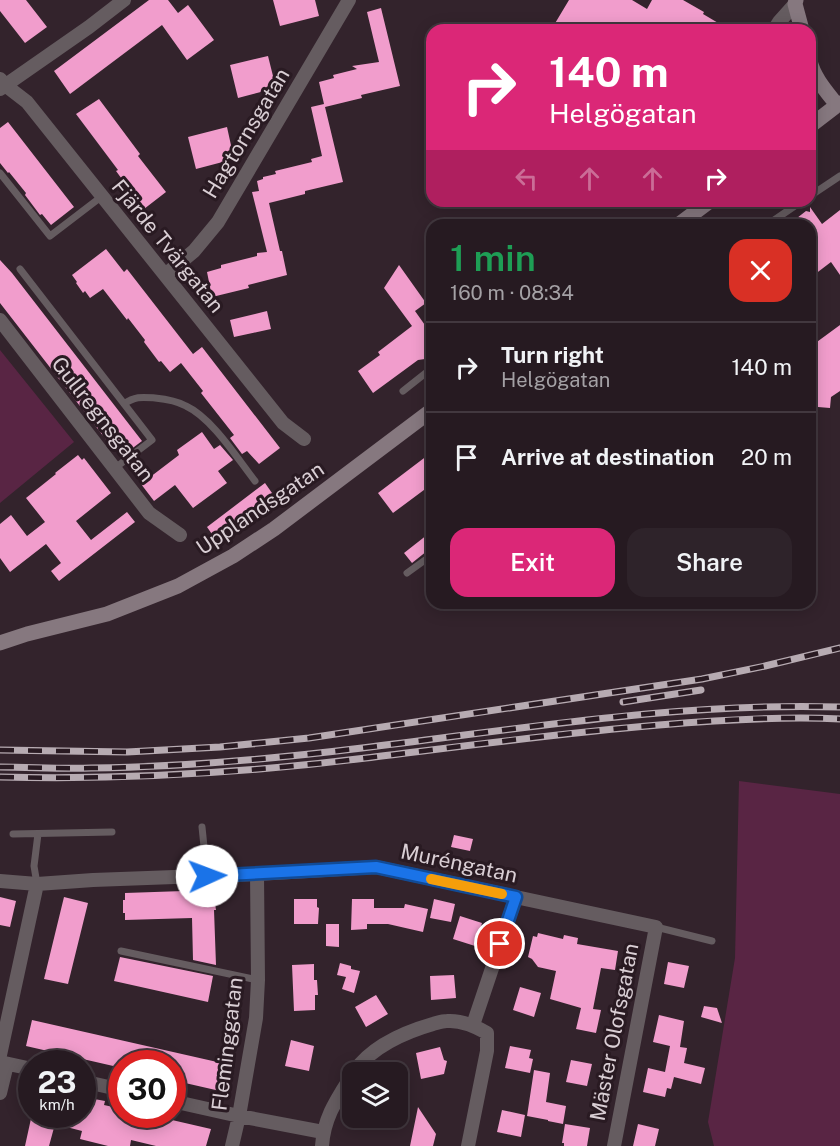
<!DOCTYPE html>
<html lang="en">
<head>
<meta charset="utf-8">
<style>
	body { margin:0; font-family:"Public Sans",sans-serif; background:#2e232a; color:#f1f3f6; height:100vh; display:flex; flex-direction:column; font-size:22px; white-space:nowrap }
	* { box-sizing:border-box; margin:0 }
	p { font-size:20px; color:#a4a1a5 }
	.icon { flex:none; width:33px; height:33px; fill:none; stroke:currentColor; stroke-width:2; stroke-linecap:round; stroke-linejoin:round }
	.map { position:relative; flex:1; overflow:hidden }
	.drawer { position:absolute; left:426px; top:219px; width:390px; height:390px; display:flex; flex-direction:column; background:#261a21; border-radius:18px; box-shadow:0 3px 15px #0003,0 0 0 2px #42383f }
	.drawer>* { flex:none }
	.guide { position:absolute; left:426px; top:24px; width:390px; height:183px; border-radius:18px; box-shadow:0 3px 15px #0003,0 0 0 2px #42383f; background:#db2777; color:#fff; overflow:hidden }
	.tools { position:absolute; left:342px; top:1062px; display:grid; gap:12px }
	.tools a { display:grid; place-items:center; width:66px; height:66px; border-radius:12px; background:#261a21; box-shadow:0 3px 15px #0003,0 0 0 2px #42383f; font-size:30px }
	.speed { position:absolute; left:18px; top:1050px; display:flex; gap:12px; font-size:30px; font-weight:700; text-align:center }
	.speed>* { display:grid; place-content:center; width:78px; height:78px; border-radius:50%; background:#261a21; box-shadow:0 3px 15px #0003,0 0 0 2px #42383f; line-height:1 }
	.speed small { font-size:15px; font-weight:400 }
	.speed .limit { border:9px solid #d22; background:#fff; color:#111 }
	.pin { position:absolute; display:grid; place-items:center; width:51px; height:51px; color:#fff; margin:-26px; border:3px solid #fff; border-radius:50%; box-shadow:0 2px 6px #0007 }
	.me { position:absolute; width:66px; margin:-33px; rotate:88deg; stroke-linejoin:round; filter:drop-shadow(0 0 4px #0008) }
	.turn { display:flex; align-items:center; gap:21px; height:126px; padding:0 24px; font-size:27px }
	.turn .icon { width:78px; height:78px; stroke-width:2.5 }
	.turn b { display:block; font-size:42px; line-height:51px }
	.lanes { display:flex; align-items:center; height:57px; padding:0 24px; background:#0003; justify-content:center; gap:30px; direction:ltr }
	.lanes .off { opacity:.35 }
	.round { display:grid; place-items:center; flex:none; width:63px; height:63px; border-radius:18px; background:#2e232a }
	.overview { display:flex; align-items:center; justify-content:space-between; height:102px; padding:0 24px }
	h1 { font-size:36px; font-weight:600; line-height:45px; color:#1e9e55 }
	.button { display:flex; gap:12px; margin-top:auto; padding:12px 24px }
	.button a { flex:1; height:69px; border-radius:18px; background:#db2777; color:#fff; font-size:24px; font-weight:600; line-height:69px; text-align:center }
	.button a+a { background:#2e232a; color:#f1f3f6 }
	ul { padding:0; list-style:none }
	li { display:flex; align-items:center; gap:18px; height:90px; padding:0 24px; border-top:2px solid #42383f }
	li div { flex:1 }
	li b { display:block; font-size:22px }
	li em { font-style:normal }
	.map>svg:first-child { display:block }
</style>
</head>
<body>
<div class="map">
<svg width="840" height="1146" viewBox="0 0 840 1146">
	<rect width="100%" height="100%" fill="#33232c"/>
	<!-- green -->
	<path fill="#592544" d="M0 350 74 442 0 503Z
		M739 781 840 794V1146H714L708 1122 735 958Z"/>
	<!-- building -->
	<path fill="#f19dcc" d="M0 0H26L47 27 25 43 0 11Z
		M149 0H168L178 13 188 5 214 40 187 60 162 25 70 94 54 71Z
		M273 0H315L319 16 280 26Z
		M569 0H632L647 9 652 0H683L704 12 703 14 730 30H551Z
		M381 8 400 86 361 95 362 98 325 107 343 182 305 191V194L269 203 280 251H282L287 275 248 285 249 288 212 297 207 272 221 268V265L257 256V253L267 252 252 192 259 191 257 181 263 179V177L276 174 275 171 312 162 311 159 322 156 311 107 324 104 319 82 334 78 333 75 357 69 352 66 379 62 367 12Z
		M268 56 276 88 238 98 230 65Z
		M99 99 140 154 138 156 166 192 144 209 116 171 118 170 76 114Z
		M8 122 74 207 51 225 42 214 40 215 25 195 26 193 9 172 8 173 0 163V128Z
		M227 127 234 159 196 169 188 137Z
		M810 207 822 224 840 210V275L831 262 810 278V225H788L806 211 810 212Z
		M106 249 124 272 127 269 193 354 202 347 280 448 259 464 247 451 242 454 230 438 234 435 201 393 203 391 181 363 170 372 161 361 159 362 144 342 145 340 128 318 127 320 103 289 90 298 85 291 83 293 76 283 77 282 72 275Z
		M0 260 12 273 142 441 122 456 113 444 111 446 0 303Z
		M399 265 426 303 415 311 432 335V358L418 360 373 393 358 371 380 355 378 352 412 326 384 288Z
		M267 311 271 329 234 337 230 320Z
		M840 325V391L831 397 830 408 818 407 810 413V347Z
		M202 432 214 449 220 445 233 460 218 471 227 483 193 508 175 485 154 501 141 484 179 455 177 450Z
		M432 452V484L393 513 378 493Z
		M78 455 82 460 84 458 111 493 76 521 91 540 127 512 135 522 59 581 51 571 61 563 46 544 10 572 0 558V524L11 515 27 536 45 522 26 498 56 474 55 473Z
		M265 483 272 493 214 537 207 527Z
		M432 531V547L412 563 404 553Z
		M454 835 473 839 470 851 451 847Z
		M213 890 216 910H214L216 965 193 960 192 918 125 920V913H123V900H125V893Z
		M0 897 16 901 10 927 0 925Z
		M64 897 88 903 68 984 44 979Z
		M294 899H317V907L319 908 318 924H294Z
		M352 899H374V908H404L405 904 428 909 423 932 388 924H367V929L351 930Z
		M434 899 455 904 451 922 430 918Z
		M460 916 482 923 475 946 453 939Z
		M326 924H339V947L326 946Z
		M538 933 563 939 564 935 578 938 577 944 618 951 615 970 601 968 593 1009 601 1010 596 1033 576 1029 581 1008 550 999 556 971 538 967 532 959 528 957 533 936 537 937Z
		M120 957 213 976 208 1002 114 981Z
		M668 962 689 966 684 988 664 984Z
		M340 963 351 966V969L360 971 354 993 342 989 346 977 337 975Z
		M314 964V980H317L318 995H315V1010L294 1011 292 965Z
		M454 975 456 998 431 1000 430 976Z
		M520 987 541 993 534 1017 513 1010Z
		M376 995 388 1014 366 1027 355 1007Z
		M704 1006 717 1008 722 1023 701 1017Z
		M659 1015 684 1021 680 1047 687 1048 684 1063 705 1068 701 1084 674 1077 671 1089 667 1088 665 1097 643 1092 648 1068 665 1072 670 1046 653 1042Z
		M32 1020 226 1064 220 1091 172 1080V1064H122V1068L26 1046Z
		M291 1040 314 1046 309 1071 285 1066Z
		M510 1046 531 1050 529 1058 533 1059 530 1073 505 1068Z
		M440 1047 444 1060 447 1061 444 1074 421 1079 416 1053Z
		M571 1060 592 1064 587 1086 566 1082Z
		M534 1070 550 1073 546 1102 566 1106 563 1124 548 1121V1120L527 1116Z
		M89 1098 105 1101 104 1105 122 1109V1114H146L211 1129 206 1146H156L131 1140 130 1146H108L80 1139 82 1131 55 1124 49 1146H25L32 1114H82V1100L88 1101Z
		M418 1107 436 1134 433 1146H410Z
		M502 1110 525 1115 521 1137 497 1132Z
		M565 1124 590 1128 587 1146H564V1143H562Z
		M638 1124 659 1129 655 1146H633Z"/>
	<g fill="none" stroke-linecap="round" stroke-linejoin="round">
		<!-- lane -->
		<path stroke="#655c60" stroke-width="7" d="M0 173 50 236 101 197
			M810 196 840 176
			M767 225 802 201
			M20 269 152 440 115 468
			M403 391 432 368
			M124 404C135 396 142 397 155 398 165 399 177 401 186 406 212 418 237 458 255 481
			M407 573 432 555
			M202 827 207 876
			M13 834 112 832
			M37 884 34 866 38 834
			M656 927 712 941
			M121 951 258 980"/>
		<!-- street -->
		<path stroke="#655c60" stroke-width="14" d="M774 30 779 22 795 4
			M0 79 5 85 27 102 283 423 304 439
			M0 89 89 27 124 0
			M165 275 194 251 218 222 349 0
			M0 320 149 513 180 535
			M0 881 37 884 93 880 257 874 376 867 656 927 614 1146
			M473 1025 516 897
			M0 1055 37 884
			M0 1062 32 1069
			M354 1072C371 1047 405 1032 433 1024 437 1023 442 1021 447 1021 461 1020 475 1026 487 1033V1051L468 1146
			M82 1081 122 1090
			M0 1093 7 1064
			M172 1101 239 1116 323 1132
			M232 1146 239 1116 256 1018 258 980 257 874
			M322 1146C324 1117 337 1099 352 1075"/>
		<!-- secondary -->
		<path stroke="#86787f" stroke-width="15" d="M796 0 795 4 802 30
			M810 61C814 78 827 92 837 105
			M810 126 840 103
			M678 225 710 201
			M0 643 27 634 107 614 178 586 233 556 274 529 432 410"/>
		<defs>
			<path id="rail" d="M623 702 701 690
				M0 750 127 752 220 747 309 738 702 679 765 666 840 648
				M0 767C30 767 61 769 91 768 181 767 272 759 362 748 520 729 680 702 840 707
				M0 777C122 780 245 773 366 758 464 746 561 733 659 725 719 720 780 716 840 719"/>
		</defs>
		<!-- rail casing -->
		<use href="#rail" stroke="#b7abb2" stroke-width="7"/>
		<!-- rail -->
		<use href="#rail" stroke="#291a22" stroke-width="4.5" stroke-dasharray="14" stroke-linecap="butt"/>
	</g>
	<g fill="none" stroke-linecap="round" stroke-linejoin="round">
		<defs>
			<path id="route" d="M207 876 376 867 516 897 500 944"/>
		</defs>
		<!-- route casing -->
		<use href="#route" stroke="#114b97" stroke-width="15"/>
		<!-- route -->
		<use href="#route" stroke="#1a73e8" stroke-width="10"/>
		<!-- slow -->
		<path stroke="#f59e0b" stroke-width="10" d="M431 879 502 894"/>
	</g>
	<g text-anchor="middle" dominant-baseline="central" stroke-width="6" stroke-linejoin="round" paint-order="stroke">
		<!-- street labels -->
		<g font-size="21" fill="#d9ced4" stroke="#291a22">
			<text transform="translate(246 133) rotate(-59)">Hagtornsgatan</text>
			<text transform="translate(168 246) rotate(51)">Fjärde Tvärgatan</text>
			<text transform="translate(103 419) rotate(52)">Gullregnsgatan</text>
			<text transform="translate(260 508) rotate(-34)">Upplandsgatan</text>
			<text transform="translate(459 863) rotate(12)">Muréngatan</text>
			<text transform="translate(614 1032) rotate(-79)">Mäster Olofsgatan</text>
			<text transform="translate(227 1044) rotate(-83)">Fleminggatan</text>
		</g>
	</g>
</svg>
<div class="tools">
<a><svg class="icon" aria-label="layers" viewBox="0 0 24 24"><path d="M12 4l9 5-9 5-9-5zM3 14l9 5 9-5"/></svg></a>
</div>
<div class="speed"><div>23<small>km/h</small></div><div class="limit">30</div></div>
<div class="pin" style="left:500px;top:944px;background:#d93025"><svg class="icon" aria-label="arrive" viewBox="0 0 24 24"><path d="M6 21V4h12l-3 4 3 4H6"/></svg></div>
<svg class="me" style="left:207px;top:876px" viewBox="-20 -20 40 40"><circle r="19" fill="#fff"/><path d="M0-13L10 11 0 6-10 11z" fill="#1a73e8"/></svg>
<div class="guide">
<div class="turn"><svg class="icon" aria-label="right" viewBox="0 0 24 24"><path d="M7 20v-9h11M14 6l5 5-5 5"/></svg><div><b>140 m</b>Helgögatan</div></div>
<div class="lanes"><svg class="icon off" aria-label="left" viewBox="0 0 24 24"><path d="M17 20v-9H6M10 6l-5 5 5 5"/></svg><svg class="icon off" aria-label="ahead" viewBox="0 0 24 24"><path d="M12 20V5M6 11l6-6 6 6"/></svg><svg class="icon off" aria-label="ahead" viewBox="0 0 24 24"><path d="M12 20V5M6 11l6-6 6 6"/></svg><svg class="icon" aria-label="right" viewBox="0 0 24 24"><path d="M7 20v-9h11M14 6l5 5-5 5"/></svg></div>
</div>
<section class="drawer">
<div class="overview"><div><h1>1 min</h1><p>160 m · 08:34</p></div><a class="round" style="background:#d93025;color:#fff"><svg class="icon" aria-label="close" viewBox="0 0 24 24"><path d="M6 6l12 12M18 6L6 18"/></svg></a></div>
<ul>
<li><svg class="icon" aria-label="right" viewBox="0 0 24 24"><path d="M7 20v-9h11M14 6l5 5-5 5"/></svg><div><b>Turn right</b><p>Helgögatan</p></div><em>140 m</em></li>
<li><svg class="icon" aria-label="arrive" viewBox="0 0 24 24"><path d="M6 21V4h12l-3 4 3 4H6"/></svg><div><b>Arrive at destination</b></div><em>20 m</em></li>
</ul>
<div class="button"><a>Exit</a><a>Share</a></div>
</section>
</div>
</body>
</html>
